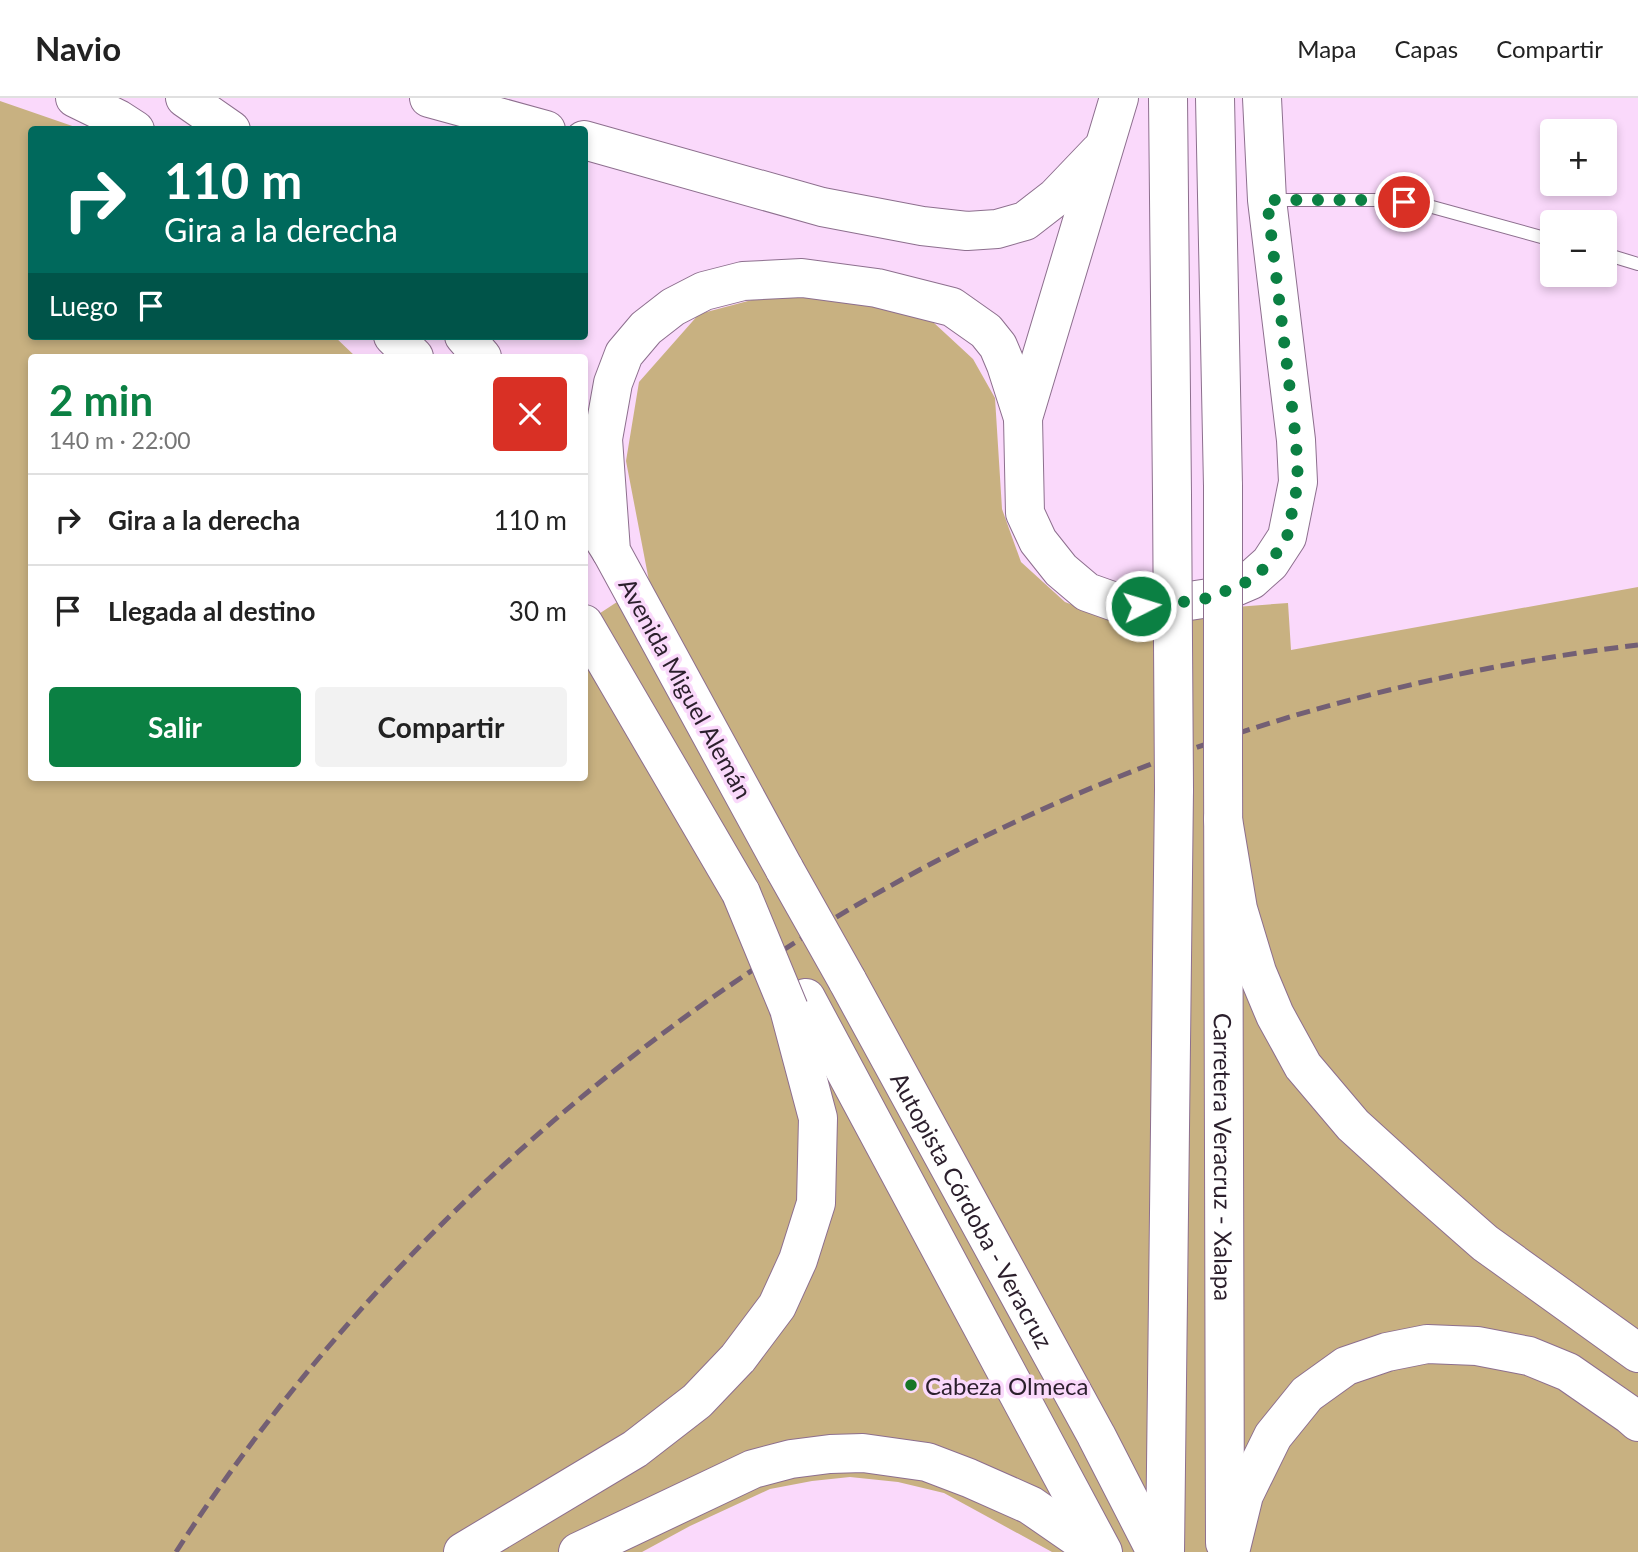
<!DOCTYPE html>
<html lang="es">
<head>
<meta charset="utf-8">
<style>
	body { margin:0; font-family:Lato,sans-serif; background:#f2f2f2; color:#222; height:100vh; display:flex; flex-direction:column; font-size:26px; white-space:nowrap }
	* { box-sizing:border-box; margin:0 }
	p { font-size:23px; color:#767676 }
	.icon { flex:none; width:38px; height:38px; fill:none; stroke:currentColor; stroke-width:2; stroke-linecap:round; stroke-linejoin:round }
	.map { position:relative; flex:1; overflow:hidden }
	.side { position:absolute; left:28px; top:256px; width:560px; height:427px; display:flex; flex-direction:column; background:#fff; border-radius:7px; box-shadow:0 4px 10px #0003 }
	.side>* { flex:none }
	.banner { position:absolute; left:28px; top:28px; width:560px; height:214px; border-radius:7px; box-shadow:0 4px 10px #0003; background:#00695c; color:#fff; overflow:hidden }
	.tools { position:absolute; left:1540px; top:21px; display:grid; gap:14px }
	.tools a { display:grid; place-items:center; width:77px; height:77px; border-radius:7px; background:#fff; box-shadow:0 4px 10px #0003; font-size:35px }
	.pin { position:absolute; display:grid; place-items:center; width:60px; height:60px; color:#fff; margin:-30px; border:4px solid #fff; border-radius:50%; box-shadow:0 2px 7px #0007 }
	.me { position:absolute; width:77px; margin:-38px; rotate:85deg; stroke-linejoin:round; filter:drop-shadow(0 0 5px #0008) }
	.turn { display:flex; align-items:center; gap:24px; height:147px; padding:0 21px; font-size:32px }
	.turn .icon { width:91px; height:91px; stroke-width:2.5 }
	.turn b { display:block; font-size:49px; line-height:60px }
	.then { display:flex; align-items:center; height:66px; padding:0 21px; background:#0003; gap:14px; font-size:26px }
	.round { display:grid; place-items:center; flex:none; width:74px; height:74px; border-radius:7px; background:#f2f2f2 }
	.overview { display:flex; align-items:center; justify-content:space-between; height:119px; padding:0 21px }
	h1 { font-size:42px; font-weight:700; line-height:52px; color:#0b8043 }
	.action { display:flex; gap:14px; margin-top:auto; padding:14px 21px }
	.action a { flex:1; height:80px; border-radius:7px; background:#0b8043; color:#fff; font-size:28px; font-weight:700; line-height:80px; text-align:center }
	.action a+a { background:#f2f2f2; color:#222 }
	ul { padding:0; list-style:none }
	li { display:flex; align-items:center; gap:21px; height:91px; padding:0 21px; border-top:2px solid #e0e0e0 }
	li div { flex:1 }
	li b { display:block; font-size:26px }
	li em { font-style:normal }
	header { display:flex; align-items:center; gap:42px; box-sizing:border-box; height:98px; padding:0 35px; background:#fff; border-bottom:2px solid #e0e0e0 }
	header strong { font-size:33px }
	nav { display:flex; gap:38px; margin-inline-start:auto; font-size:24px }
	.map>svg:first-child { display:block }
</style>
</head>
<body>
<header>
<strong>Navio</strong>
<nav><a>Mapa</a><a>Capas</a><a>Compartir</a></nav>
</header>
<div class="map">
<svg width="1638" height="1454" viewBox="0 0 1638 1454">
	<rect width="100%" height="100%" fill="#fad9fb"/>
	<!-- green -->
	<path fill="#c8b181" d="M0 3 81 31 32 32V238H334L356 259H32V679H584L585 525 649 483 626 363 639 284 699 216 774 196 863 206 933 224 973 261 995 300 1002 411 1021 464 1065 504 1104 519 1288 505 1291 552 1638 489V1454H1052L944 1395 898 1384 850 1379 812 1383 770 1391 690 1428 642 1454H0Z"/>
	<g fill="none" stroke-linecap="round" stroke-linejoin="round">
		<defs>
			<path id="lane" d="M1271 102H1383L1425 107 1552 142
				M1605 156 1638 166"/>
			<g id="primary">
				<path d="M75 0 118 21 135 32"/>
				<path d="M185 0 231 32"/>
				<path d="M429 0 546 32"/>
				<path d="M1119 0 1023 320 1025 415 1038 443 1061 472 1087 494 1118 505 1141 508 1176 505 1209 500 1251 482 1270 465 1287 439 1298 384 1296 342 1267 102 1262 0"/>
				<path d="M1168 0 1172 397"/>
				<path d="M1215 0 1223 388"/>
				<path d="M584 42 822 109 922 128 967 133 997 131 1025 123 1056 99 1099 54"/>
				<path d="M393 238 414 259"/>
				<path d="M464 238 482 259"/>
				<path d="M584 410 611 453"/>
				<path d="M584 526 741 795"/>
				<path id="s1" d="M1223 663 1225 1445"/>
				<path d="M1165 1454 1174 691"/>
			</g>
			<g id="highway">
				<path d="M1223 721 1238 811 1257 874 1275 917 1303 968 1353 1027 1419 1087 1485 1145 1638 1255"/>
				<path d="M785 772 611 453 603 341 613 285 624 256 646 230 673 209 704 193 743 183 802 180 877 190 952 209 986 233 998 248 1006 267 1023 320"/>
				<path id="s2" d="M847 882 1096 1337 1156 1454"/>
				<path d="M806 900 1103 1454"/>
				<path d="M463 1454 635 1351 697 1303 738 1260 777 1208 798 1162 816 1105 818 1020 789 911"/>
				<path d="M578 1454 753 1371 791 1361 830 1356 863 1355 927 1364 969 1380 1030 1407 1098 1454"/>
				<path d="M1230 1454 1244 1397 1273 1338 1307 1296 1346 1268 1387 1254 1427 1246 1477 1248 1529 1258 1568 1274 1630 1317 1638 1324"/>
			</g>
		</defs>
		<!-- lane casing -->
		<use href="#lane" stroke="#8d6f8e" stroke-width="14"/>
		<!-- primary casing -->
		<use href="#primary" stroke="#8d6f8e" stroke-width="40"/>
		<!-- highway casing -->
		<use href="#highway" stroke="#8d6f8e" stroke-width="40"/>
		<!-- lane -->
		<use href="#lane" stroke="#fff" stroke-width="12"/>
		<!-- primary -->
		<use href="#primary" stroke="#fff" stroke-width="38"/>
		<!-- highway -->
		<use href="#highway" stroke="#fff" stroke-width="38"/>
		<!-- rail -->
		<path stroke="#735f74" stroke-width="5" stroke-dasharray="14 7" stroke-linecap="butt" d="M176 1454C418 1078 797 784 1221 641 1356 595 1496 564 1638 547"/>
		<defs>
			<path id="primary-bridge" d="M1223 388V663
				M1172 397 1174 691"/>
			<path id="highway-bridge" d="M785 772 847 882
				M741 795 789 911"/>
		</defs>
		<!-- primary-bridge casing -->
		<use href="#primary-bridge" stroke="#8d6f8e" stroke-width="40" stroke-linecap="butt"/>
		<!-- highway-bridge casing -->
		<use href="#highway-bridge" stroke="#8d6f8e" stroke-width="40" stroke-linecap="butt"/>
		<!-- primary-bridge -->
		<use href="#primary-bridge" stroke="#fff" stroke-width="38"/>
		<!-- highway-bridge -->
		<use href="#highway-bridge" stroke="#fff" stroke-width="38"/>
	</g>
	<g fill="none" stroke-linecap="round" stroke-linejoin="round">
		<!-- route -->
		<path stroke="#0b8043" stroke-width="12" stroke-dasharray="0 21.6" d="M1141 508 1176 505 1209 500 1251 482 1270 465 1287 439 1298 384 1296 342 1267 102H1383L1404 104"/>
	</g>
	<!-- markers -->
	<circle fill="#177626" stroke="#fad9fb" stroke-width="2.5" cx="911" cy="1287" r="7"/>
	<g text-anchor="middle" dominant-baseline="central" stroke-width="7" stroke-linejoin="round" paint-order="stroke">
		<!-- street labels -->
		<g font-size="24" fill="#2b1f2c" stroke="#fad9fb">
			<text transform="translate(686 590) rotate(61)">Avenida Miguel Alemán</text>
			<text stroke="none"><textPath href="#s1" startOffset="396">Carretera Veracruz - Xalapa</textPath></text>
			<text stroke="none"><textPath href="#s2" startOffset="262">Autopista Córdoba - Veracruz</textPath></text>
		</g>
		<!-- poi labels -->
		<g font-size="24" fill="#2b1f2c" stroke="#fad9fb" text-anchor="start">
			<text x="925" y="1287">Cabeza Olmeca</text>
		</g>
	</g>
</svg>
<div class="tools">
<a>+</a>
<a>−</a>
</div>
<div class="pin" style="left:1404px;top:104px;background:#d93025"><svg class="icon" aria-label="arrive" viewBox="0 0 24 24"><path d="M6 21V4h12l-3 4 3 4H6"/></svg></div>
<svg class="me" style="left:1141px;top:508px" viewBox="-20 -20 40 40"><circle r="17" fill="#0b8043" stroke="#fff" stroke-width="3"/><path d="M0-11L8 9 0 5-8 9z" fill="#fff"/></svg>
<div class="banner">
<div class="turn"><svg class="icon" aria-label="right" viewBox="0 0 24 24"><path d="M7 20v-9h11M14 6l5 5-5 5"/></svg><div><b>110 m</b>Gira a la derecha</div></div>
<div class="then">Luego<svg class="icon" aria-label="arrive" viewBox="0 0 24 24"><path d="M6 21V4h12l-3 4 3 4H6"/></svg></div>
</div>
<section class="side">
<div class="overview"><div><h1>2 min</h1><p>140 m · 22:00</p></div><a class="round" style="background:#d93025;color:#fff"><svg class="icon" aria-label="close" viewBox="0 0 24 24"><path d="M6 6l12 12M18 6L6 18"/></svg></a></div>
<ul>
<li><svg class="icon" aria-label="right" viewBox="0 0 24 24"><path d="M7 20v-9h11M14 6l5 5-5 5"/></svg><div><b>Gira a la derecha</b></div><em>110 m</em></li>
<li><svg class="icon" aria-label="arrive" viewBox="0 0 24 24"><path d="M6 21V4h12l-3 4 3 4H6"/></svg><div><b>Llegada al destino</b></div><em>30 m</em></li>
</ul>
<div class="action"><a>Salir</a><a>Compartir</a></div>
</section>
</div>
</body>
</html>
